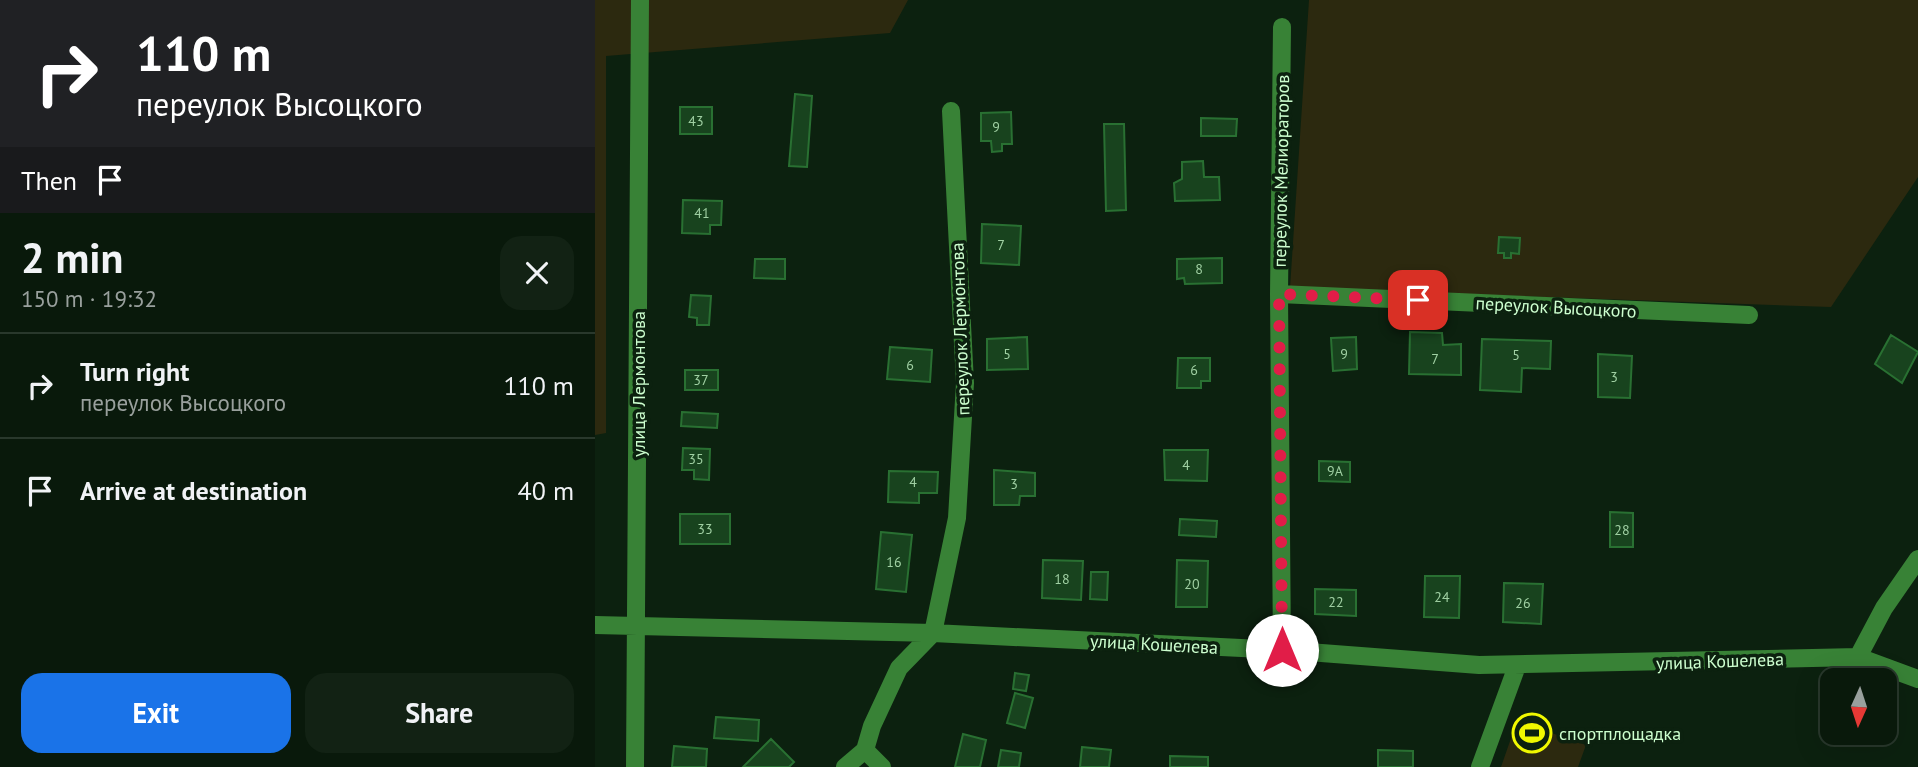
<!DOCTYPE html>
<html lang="en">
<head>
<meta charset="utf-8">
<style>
	body { margin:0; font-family:"PT Sans",sans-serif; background:#122214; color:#f1f3f6; height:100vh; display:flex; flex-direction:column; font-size:26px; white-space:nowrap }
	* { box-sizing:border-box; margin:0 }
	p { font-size:23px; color:#99a09d }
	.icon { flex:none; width:38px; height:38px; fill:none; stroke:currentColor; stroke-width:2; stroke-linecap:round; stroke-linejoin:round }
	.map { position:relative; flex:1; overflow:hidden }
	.sheet { display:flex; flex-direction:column; background:#09190b; width:595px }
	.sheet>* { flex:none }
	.hud { background:#202124; color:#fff; overflow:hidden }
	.needle { width:46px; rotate:183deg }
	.controls { position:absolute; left:1225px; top:668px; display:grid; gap:14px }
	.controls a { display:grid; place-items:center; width:77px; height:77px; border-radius:14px; background:#09190b; box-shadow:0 7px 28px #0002,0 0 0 2px #29382c; font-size:35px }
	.pin { position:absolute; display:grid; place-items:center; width:60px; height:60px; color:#fff; margin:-30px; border-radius:14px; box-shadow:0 4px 10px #0006 }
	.me { position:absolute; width:77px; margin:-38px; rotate:0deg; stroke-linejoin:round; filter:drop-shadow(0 0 5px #0008) }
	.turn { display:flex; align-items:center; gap:24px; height:147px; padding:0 21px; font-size:32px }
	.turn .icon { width:91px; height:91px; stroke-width:2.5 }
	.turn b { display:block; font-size:49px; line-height:60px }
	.then { display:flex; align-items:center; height:66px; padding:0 21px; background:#0003; gap:14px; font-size:26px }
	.round { display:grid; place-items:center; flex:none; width:74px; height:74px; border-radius:21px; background:#122214 }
	.head { display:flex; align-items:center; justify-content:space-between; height:119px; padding:0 21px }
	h1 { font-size:42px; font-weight:800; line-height:52px }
	.primary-button { display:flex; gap:14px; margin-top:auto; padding:14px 21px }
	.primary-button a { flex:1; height:80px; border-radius:21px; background:#1a73e8; color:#fff; font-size:28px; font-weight:800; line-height:80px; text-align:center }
	.primary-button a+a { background:#122214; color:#f1f3f6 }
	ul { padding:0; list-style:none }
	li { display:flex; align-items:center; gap:21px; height:105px; padding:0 21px; border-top:2px solid #29382c }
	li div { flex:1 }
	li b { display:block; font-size:26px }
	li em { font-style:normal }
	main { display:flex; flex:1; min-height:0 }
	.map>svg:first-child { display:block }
</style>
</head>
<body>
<main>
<section class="sheet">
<div class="hud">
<div class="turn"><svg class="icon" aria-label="right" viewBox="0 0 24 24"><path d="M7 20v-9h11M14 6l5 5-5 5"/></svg><div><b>110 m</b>переулок Высоцкого</div></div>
<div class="then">Then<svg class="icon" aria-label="arrive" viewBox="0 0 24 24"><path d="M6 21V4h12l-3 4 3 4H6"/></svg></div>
</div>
<div class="head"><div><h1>2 min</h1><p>150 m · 19:32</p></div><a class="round"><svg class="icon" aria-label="close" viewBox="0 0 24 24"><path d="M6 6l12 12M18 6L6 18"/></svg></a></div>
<ul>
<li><svg class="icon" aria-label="right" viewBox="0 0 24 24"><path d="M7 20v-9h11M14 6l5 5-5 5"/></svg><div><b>Turn right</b><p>переулок Высоцкого</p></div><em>110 m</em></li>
<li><svg class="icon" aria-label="arrive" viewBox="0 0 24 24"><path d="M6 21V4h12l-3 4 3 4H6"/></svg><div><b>Arrive at destination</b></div><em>40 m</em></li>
</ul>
<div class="primary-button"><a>Exit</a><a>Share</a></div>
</section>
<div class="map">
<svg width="1323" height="767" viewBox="0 0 1323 767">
	<rect width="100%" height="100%" fill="#0c210f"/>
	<!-- green -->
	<path fill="#2c290f" d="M0 0H313L295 33 11 56V433L0 435Z
		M714 0H1323V177L1236 307 695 288Z
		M922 721 991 745 983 767H906Z"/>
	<!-- building -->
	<path fill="#18431e" stroke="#297032" stroke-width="2" d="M200 94 217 96 212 167 194 166Z
		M85 107H117V134H85Z
		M416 112 417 144H407V151L397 152 396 141H386V113Z
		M606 118 642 119 641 136H606Z
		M509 124H529L531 210 511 211Z
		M608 161 609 177H624L625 200 580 201 579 183 587 179V162Z
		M88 200 127 201 126 225H115V234L87 233Z
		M387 224 426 226 424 265 386 263Z
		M904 237 925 238 924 254 916 253V258H909V253H903Z
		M627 258V283L590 284 589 278 582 279V259Z
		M160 259H190V279L159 278Z
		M96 295 116 296 114 325H102V318L94 317Z
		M815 332 847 333 848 345 866 344V375L814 374Z
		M1296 335 1323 352 1307 383 1280 364Z
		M432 337 433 369 392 370V339Z
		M761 337 762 369 738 371 736 338Z
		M887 339 956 341 955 369 927 368 926 392 885 390Z
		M295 347 337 350 335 382 292 379Z
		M1003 354 1037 356 1035 398 1003 397Z
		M583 358H615V381H606V388H582Z
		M90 370H123V390H90Z
		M87 412 123 414 122 428 86 426Z
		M88 448 115 449 114 480 99 479V470H87Z
		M569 450H613L612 481 570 480Z
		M724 461 755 462V482L724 481Z
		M399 470 440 473V496H425L424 505H399Z
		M294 471 343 472 342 493H324V503L293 502Z
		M1015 512 1038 513V547H1015Z
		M85 514H135V544H85Z
		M585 519 622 521 621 537 584 535Z
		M286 532 317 535 311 592 281 589Z
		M448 560 488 561 486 600 447 598Z
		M582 560 613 561 612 607H581Z
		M496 572H513L512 600 495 599Z
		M830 576H865L864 618 829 617Z
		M909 583 948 584 946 624 908 622Z
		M720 589 761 590V616L720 614Z
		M420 673 434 675 431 691 418 689Z
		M420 693 438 698 430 728 412 723Z
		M121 717 164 720 163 741 119 738Z
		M368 734 391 740 385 767H360Z
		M176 739 199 762 194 767H148Z
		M79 746 112 749 111 767H77Z
		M487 747 516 750 514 767H485Z
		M406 750 426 753 424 767H403Z
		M783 750 818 751V767H783Z
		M575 756 613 757V767H575Z"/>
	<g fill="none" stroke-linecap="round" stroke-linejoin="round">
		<!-- minor -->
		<path stroke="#388236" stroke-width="18" d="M684 294 1154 315
			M0 625 338 633 687 650 884 665 1263 657 1323 679
			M687 650 684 294 687 27
			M1263 657 1289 608 1323 559
			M270 750 287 767
			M40 767 45 0
			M250 767 270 750 277 726 304 668 338 633 362 518 370 383 356 111
			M885 767 922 666"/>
	</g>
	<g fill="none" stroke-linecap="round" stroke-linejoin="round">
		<!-- route -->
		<path stroke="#e11d48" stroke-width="12" stroke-dasharray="0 21.6" d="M687 650 684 294 823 300"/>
	</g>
	<!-- icons -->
	<defs>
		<symbol id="stadium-ring" viewBox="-11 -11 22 22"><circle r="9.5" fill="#0c210f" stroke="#f0f800" stroke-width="1.5"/><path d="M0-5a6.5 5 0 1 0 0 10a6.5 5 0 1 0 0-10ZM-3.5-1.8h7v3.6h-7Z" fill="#f0f800"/></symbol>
	</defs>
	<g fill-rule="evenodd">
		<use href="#stadium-ring" x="915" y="711" width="44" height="44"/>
	</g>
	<g text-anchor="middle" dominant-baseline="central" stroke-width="7" stroke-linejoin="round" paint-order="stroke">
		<!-- number labels -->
		<g font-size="14" fill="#a0d0a3">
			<text x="101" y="121">43</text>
			<text x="401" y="127">9</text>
			<text x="107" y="213">41</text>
			<text x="406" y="245">7</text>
			<text x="604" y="269">8</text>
			<text x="412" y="354">5</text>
			<text x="749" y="354">9</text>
			<text x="921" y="355">5</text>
			<text x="840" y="359">7</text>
			<text x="315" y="365">6</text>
			<text x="599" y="370">6</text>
			<text x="1019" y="377">3</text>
			<text x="106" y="380">37</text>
			<text x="101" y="459">35</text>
			<text x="591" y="465">4</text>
			<text x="740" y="471">9А</text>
			<text x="318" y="482">4</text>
			<text x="419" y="484">3</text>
			<text x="110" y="529">33</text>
			<text x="1027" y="530">28</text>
			<text x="299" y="562">16</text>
			<text x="467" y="579">18</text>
			<text x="597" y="584">20</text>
			<text x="847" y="597">24</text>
			<text x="741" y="602">22</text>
			<text x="928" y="603">26</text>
		</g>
		<!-- street labels -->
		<g font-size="18" fill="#cdffcf" stroke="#0c210f">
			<text transform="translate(686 171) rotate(-89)">переулок Мелиораторов</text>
			<text transform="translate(961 307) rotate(3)">переулок Высоцкого</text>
			<text transform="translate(365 329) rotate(-92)">переулок Лермонтова</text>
			<text transform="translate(43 384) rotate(-90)">улица Лермонтова</text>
			<text transform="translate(559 644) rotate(3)">улица Кошелева</text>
			<text transform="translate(1125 661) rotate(-2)">улица Кошелева</text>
		</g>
		<!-- poi labels -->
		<g font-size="18" fill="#cdffcf" stroke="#0c210f" text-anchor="start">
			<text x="964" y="733">спортплощадка</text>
		</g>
	</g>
</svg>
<div class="controls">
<a><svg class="needle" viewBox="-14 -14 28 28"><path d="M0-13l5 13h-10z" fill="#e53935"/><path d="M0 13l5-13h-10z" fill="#99a09d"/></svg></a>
</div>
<div class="pin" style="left:823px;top:300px;background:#d93025"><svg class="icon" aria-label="arrive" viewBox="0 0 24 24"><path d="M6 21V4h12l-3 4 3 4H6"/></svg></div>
<svg class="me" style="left:687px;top:650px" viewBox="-20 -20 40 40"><circle r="19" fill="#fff"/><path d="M0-13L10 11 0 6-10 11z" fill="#e11d48"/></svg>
</div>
</main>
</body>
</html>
